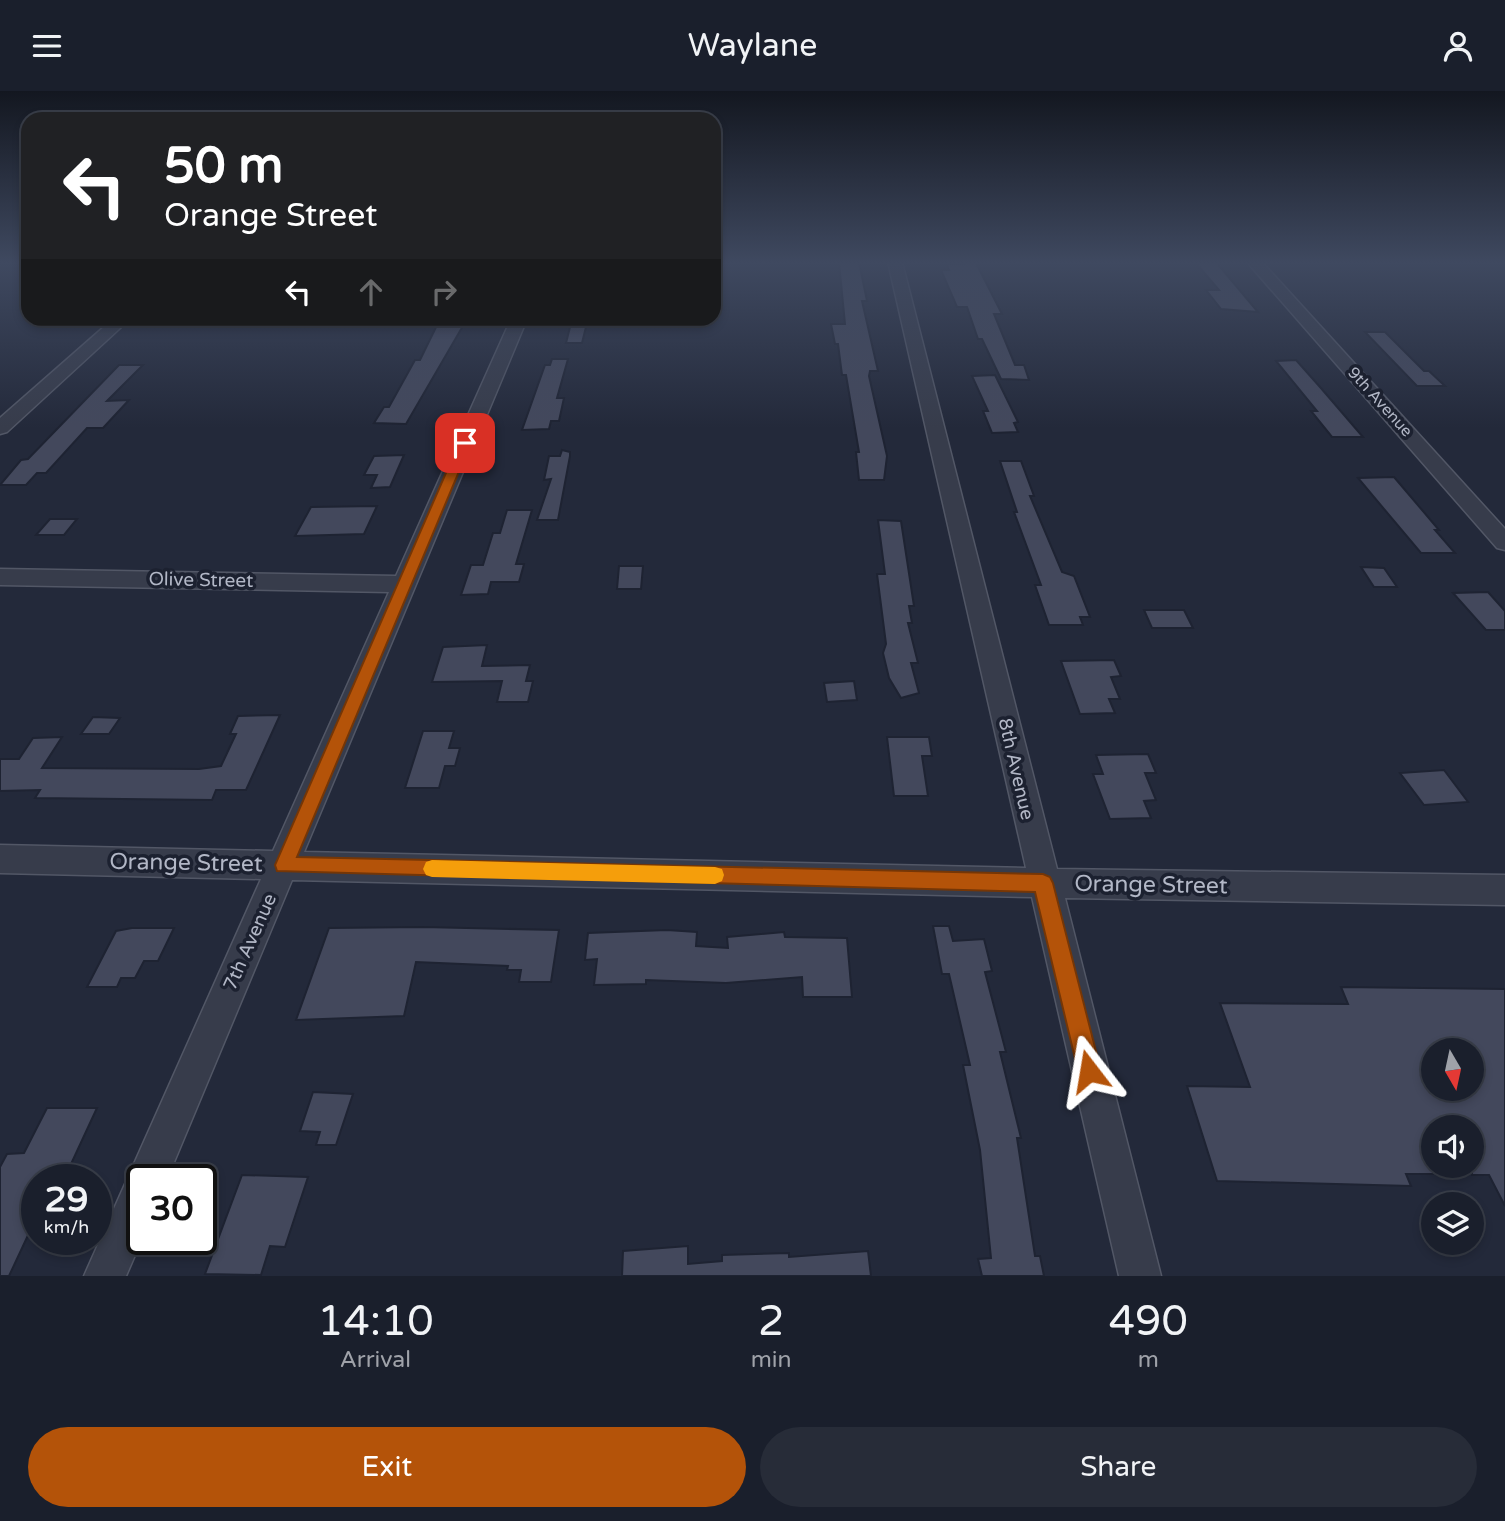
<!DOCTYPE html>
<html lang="en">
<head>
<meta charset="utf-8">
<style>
	body { margin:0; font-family:"Varela Round",sans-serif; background:#272c38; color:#f1f3f6; height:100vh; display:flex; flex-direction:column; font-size:26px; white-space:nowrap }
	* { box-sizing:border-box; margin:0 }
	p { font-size:23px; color:#9fa2a9 }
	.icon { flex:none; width:38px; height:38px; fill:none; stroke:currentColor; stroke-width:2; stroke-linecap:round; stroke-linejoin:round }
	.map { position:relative; height:1185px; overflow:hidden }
	.sheet { display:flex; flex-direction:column; background:#1a1f2c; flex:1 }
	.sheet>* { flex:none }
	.hud { position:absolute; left:21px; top:21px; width:700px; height:214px; border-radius:21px; box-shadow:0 4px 10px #0003,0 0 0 2px #383d48; background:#202124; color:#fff; overflow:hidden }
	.needle { width:46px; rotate:171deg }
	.fabs { position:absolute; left:1421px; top:947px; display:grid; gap:14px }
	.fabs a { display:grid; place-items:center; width:63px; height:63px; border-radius:50%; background:#1a1f2c; box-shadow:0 4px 10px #0003,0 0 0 2px #383d48; font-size:35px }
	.speed { position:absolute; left:21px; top:1073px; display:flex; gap:14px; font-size:35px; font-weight:700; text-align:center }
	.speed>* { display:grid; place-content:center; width:91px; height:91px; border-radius:50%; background:#1a1f2c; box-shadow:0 4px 10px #0003,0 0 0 2px #383d48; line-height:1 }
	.speed small { font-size:18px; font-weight:400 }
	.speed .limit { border:4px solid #111; border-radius:10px; background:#fff; color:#111 }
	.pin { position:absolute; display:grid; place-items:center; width:60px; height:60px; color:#fff; margin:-30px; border-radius:14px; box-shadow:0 4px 10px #0006 }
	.me { position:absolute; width:77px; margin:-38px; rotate:346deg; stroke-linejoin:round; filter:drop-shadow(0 0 5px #0008) }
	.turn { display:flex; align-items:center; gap:24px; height:147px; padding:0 28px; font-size:32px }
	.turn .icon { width:91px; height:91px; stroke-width:2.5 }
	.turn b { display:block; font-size:49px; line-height:60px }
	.lanes { display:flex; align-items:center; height:66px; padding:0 28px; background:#0003; justify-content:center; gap:35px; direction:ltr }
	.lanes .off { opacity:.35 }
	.eta { display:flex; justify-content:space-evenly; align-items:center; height:119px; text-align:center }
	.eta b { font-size:42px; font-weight:600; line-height:49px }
	.cta { display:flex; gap:14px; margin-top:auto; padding:14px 28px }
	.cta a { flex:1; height:80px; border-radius:42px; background:#b45309; color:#fff; font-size:28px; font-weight:600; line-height:80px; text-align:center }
	.cta a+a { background:#272c38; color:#f1f3f6 }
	header { display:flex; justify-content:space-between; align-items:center; height:91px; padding:0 28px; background:#1a1f2c; font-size:32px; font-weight:600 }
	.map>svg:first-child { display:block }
</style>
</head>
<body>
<header><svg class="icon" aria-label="menu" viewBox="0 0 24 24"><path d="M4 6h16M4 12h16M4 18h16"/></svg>Waylane<svg class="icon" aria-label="person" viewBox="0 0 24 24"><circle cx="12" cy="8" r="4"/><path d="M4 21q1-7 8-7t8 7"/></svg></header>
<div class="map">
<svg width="1505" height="1185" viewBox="0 0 1505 1185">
	<rect width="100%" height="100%" fill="#23293a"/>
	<!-- building -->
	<path fill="#43485c" stroke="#1e2332" stroke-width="2" fill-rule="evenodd" d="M839 171H859L867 210H862L878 280H870L869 285 887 365 884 389H859L856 361H859L846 284H842L838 253H835L831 233H845Z
		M1195 171H1216L1258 221 1221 218 1206 199H1219Z
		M976 172 1002 223H994L1015 274H1024L1029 289 1001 288 982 248H978L967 216H957L941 179H949L946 173Z
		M440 228H467L406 333 374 332 384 316H389L415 269H420Z
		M571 232H587L582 252H566Z
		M1365 241H1385L1424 280H1429L1445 295H1417Z
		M552 268H568L557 307H564L559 330H551L549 338 522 339 545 274H550Z
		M1296 269 1320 296 1363 346H1332L1311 320H1317L1276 270Z
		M119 274H143L107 310 129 309 103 337H87L46 382H37L26 394H0L21 369 28 368Z
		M995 284 1018 331 1014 332 1018 341 992 342 983 320H988L972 285Z
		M562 359 570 361V365L558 429H537L551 388 544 389 549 365H560Z
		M404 364 390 396 371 397 377 384H364L374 365Z
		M1000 370H1021L1034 405H1030L1062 481 1074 485 1090 526H1080L1083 534H1049L1035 494H1041L1014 421H1017Z
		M1394 386 1439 439H1435L1455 462H1421L1358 387Z
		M377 415 364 443 295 445 311 416Z
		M507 419H532L516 473H524L519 491H491L488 503 461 504 471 474H483L493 442H500Z
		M50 428H77L64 444H36Z
		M878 429 901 430 914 515H909L912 532H908L918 572H911L919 602 901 607 889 587 883 562 886 553 877 483H885Z
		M619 475H643L641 498H617Z
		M1361 476 1384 477 1397 496H1374Z
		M1488 501 1505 520V539H1486L1453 502Z
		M1144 519H1184L1193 537H1152Z
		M487 554 482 575 530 574 526 590H533L528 611H497L502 590 432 591 443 556Z
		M1114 569 1121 585 1111 586 1120 608H1109L1115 622 1080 623 1061 570Z
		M854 590 857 609 827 611 824 592Z
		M280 624 246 699H216L212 709 35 707 40 699 0 700V668H19L33 647 62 646 42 677 199 678 221 675 236 643H230L238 625Z
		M93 626 120 627 109 643H81Z
		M423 640H454L449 657H460L455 675H445L439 697H405Z
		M887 646H929L932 665H922L928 705H894Z
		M1148 663 1156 682H1145L1156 709 1144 710 1151 727 1110 728 1093 683H1103L1096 664Z
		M1444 679 1468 711 1424 714 1400 682Z
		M933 835H949L953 850 984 848 992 880 985 881 1006 961H1000L1021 1047H1017L1035 1165H1040L1044 1185H982L978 1168 991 1167 980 1059 963 974H970L949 883H942Z
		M423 836 559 839 551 891H519L521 879H507L508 875 416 871 404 925 296 929 329 837Z
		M132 837H174L158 870H144L135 887H121L117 896H87L116 840Z
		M667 839 697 841 696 855 728 857 727 846 784 841 785 846 847 847 852 906H803L802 886 726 892 646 889V893L594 894 597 868 585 869 588 842Z
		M1341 896 1505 898V1115L1489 1084H1472V1036H1433V1083H1406L1411 1095 1217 1090 1187 995 1250 996 1220 912 1348 913ZM1433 959H1472V998H1433Z
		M313 1001 353 1003 336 1054H316L320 1041 300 1040Z
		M47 1017H97L65 1086 37 1088V1125L9 1185H0V1076L7 1063 24 1062Z
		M242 1084 308 1086 285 1156 270 1155 261 1184 205 1183Z
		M688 1155V1173L722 1170V1164L789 1162V1166L868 1160 871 1185H622L623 1160Z"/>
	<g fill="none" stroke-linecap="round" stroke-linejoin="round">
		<defs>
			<path id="minor" d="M888 171H902L1057 778 1505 784V814L1065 807 1161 1185H1119L1032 806 292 789 167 1088H142V1148L126 1185H84L261 788 0 782V754L273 760 389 501 0 494V478L396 485 511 228H527L304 761 1026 777Z
				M1247 171H1262L1505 438V459L1497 457Z
				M113 228H130L7 341 0 343V327Z"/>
		</defs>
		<!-- minor casing -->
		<use href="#minor" stroke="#525766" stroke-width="3"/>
		<!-- minor -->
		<use href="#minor" fill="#373c4b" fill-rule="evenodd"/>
	</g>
	<!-- sky -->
	<linearGradient id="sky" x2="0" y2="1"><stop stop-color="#131720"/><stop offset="0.51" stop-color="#3f4960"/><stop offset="1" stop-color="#3f4960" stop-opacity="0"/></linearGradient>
	<rect width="1505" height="337" fill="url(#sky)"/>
	<!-- route -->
	<path fill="#b45309" stroke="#753606" stroke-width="2" d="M465 348 471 352 297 766 1043 783 1050 786 1053 792 1101 980 1097 988 1089 992 1081 988 1078 980 1035 801 277 780 275 774 459 352Z"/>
	<!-- slow -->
	<path fill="#f59e0b" d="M432 769 715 776 722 778 724 784 722 790 715 793 432 786 426 784 423 778 426 771Z"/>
	<g text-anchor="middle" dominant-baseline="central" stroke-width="7" stroke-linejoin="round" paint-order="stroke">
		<!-- far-street labels -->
		<g font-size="16" fill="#b2b7c6" stroke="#1c2130">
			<text transform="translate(1380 311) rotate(48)">9th Avenue</text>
		</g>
		<!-- street labels -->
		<g font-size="19" fill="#b2b7c6" stroke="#1c2130">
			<text transform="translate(201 489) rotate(1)">Olive Street</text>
			<text transform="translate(1016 678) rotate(77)">8th Avenue</text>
			<text transform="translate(250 851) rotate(-66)">7th Avenue</text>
		</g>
		<!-- near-street labels -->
		<g font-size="23" fill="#b2b7c6" stroke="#1c2130">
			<text transform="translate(186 772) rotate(1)">Orange Street</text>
			<text transform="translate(1151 794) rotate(1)">Orange Street</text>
		</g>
	</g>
</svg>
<div class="fabs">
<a><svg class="needle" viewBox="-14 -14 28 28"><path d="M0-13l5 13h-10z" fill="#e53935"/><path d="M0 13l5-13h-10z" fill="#9fa2a9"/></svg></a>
<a><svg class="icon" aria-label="sound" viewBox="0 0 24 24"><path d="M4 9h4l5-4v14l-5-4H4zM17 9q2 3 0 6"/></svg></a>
<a><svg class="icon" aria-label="layers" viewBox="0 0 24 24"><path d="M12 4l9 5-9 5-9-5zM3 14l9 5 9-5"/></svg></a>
</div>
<div class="speed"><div>29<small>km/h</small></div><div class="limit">30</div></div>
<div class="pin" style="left:465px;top:352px;background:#d93025"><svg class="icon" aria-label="arrive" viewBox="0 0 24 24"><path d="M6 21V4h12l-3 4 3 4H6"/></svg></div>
<svg class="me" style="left:1089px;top:980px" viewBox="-20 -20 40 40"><path d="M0-17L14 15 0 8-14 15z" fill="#b45309" stroke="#fff" stroke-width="4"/></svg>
<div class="hud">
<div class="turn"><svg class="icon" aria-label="left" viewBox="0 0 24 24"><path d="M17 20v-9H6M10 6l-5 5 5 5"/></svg><div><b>50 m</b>Orange Street</div></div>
<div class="lanes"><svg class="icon" aria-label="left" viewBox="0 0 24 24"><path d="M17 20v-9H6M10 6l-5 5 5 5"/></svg><svg class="icon off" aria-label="ahead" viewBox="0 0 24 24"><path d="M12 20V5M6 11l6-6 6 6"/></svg><svg class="icon off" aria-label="right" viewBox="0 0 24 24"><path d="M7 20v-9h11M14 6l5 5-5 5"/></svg></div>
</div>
</div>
<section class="sheet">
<div class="eta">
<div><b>14:10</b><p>Arrival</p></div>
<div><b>2</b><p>min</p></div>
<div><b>490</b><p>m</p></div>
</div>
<div class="cta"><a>Exit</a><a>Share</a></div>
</section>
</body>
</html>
